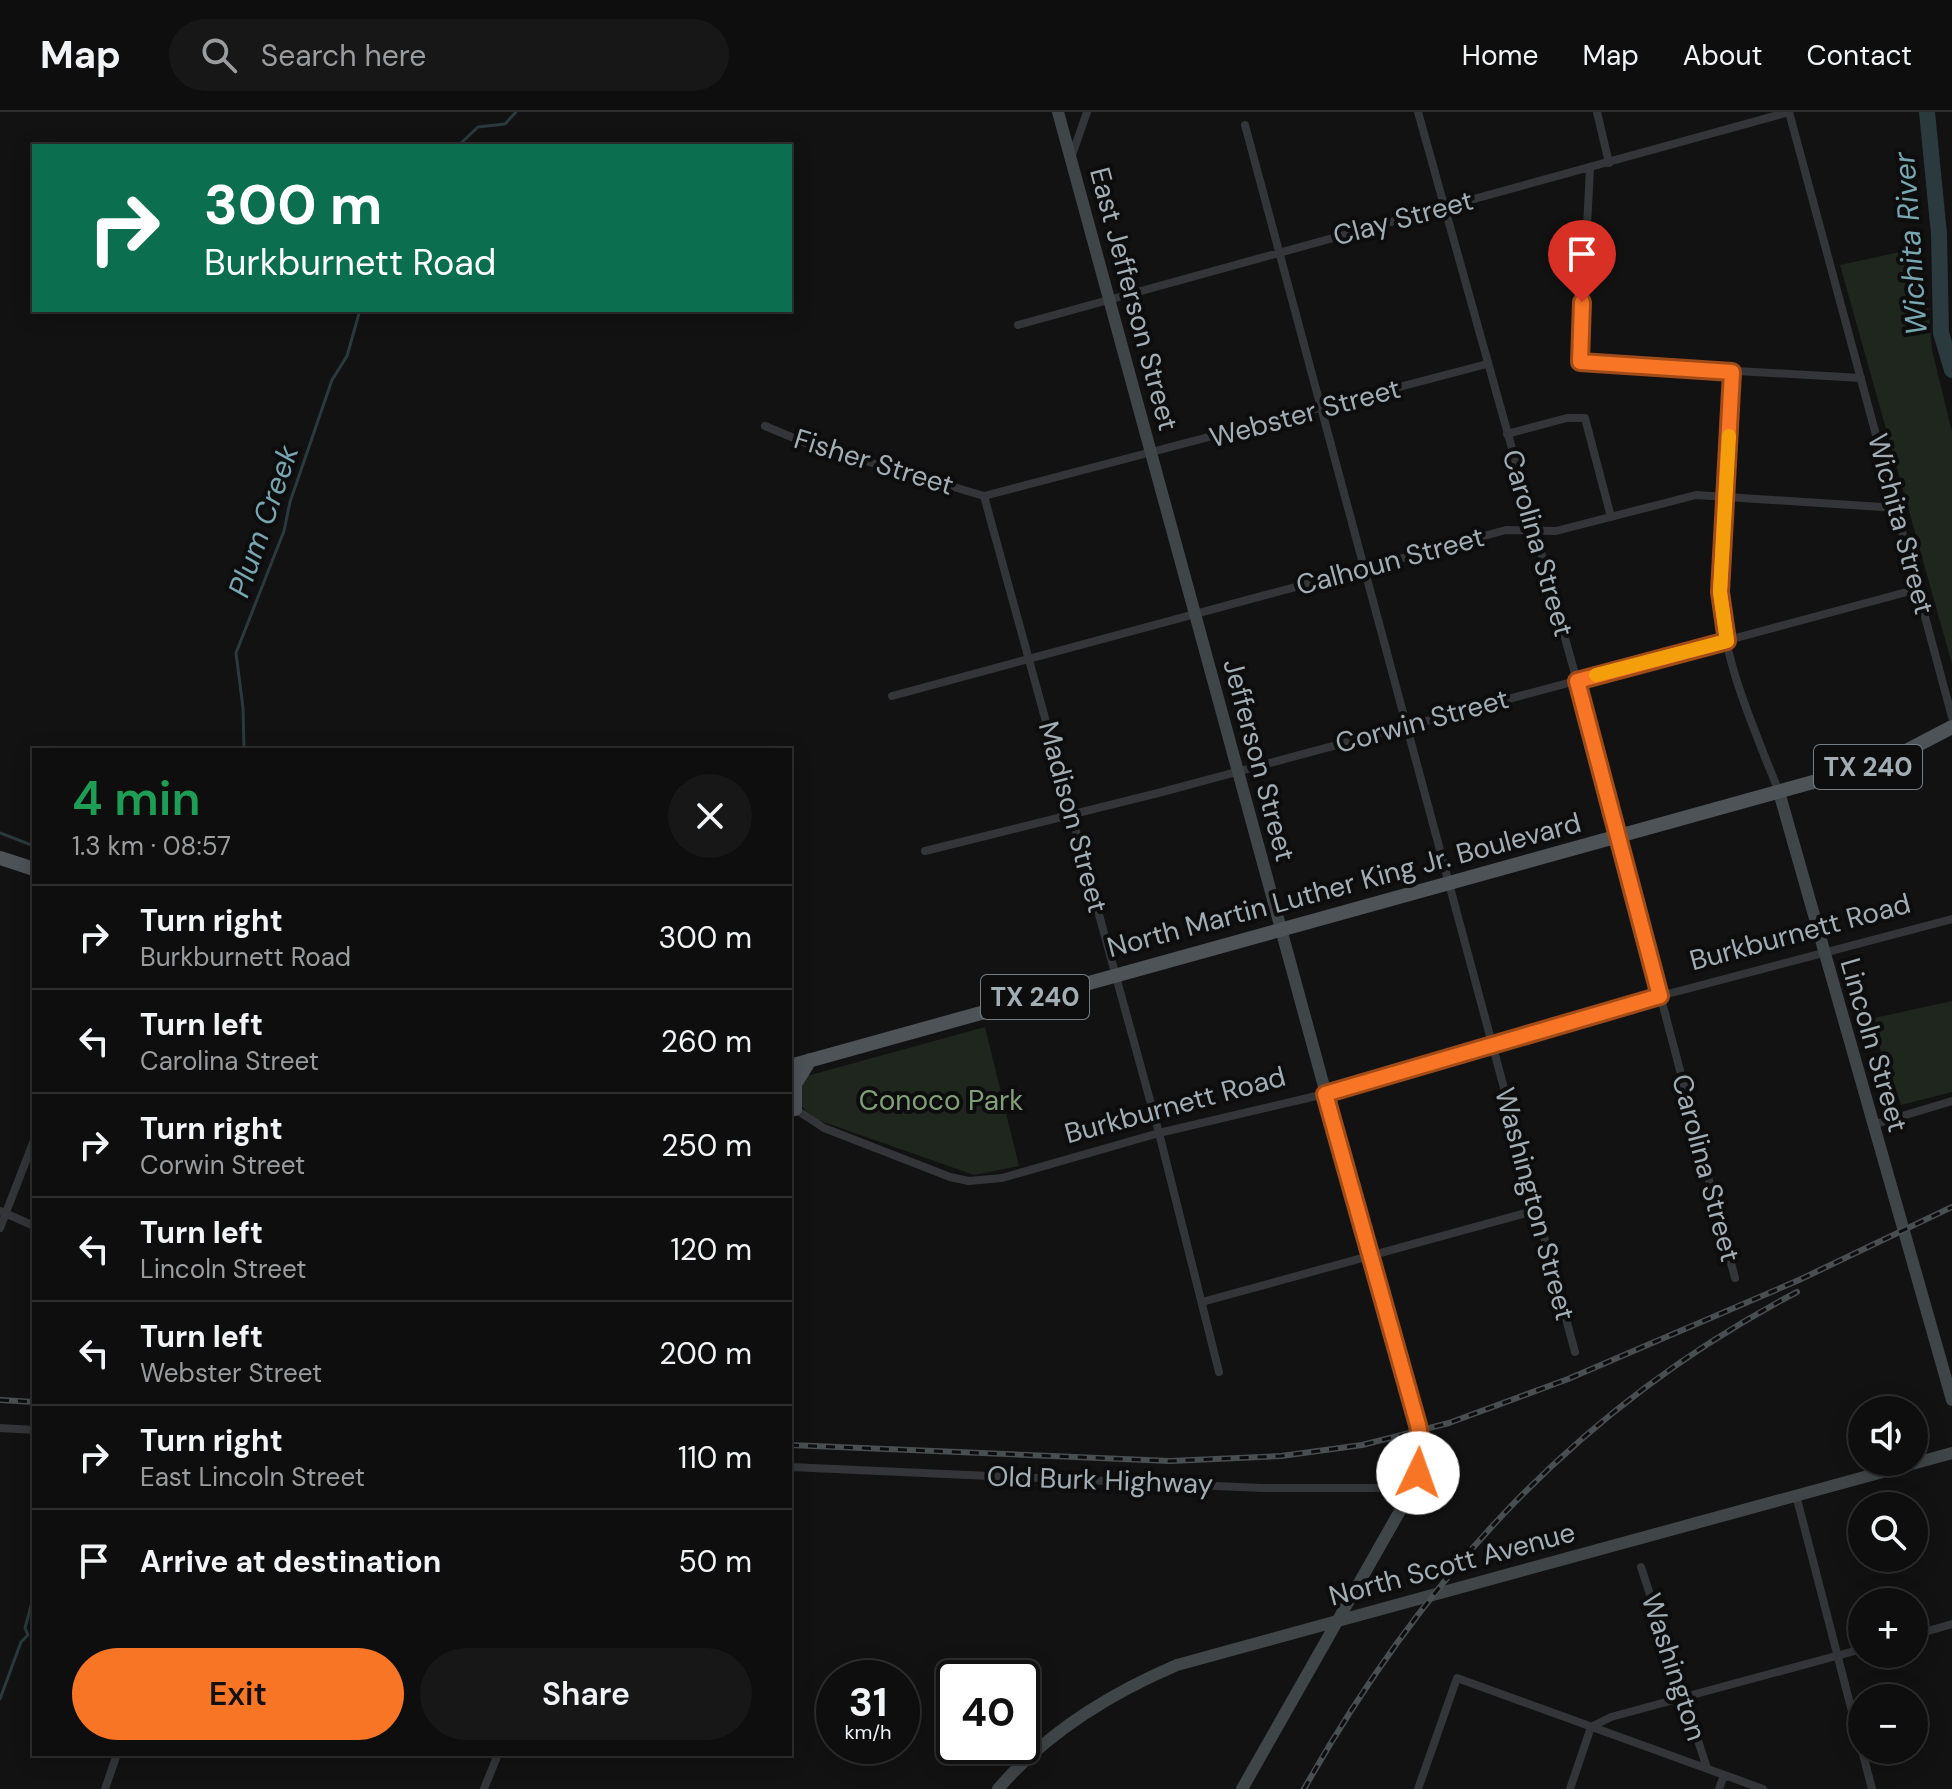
<!DOCTYPE html>
<html lang="en">
<head>
<meta charset="utf-8">
<style>
	body { margin:0; font-family:"DM Sans",sans-serif; background:#171717; color:#f1f3f6; height:100vh; display:flex; flex-direction:column; font-size:30px; white-space:nowrap }
	* { box-sizing:border-box; margin:0 }
	p { font-size:26px; color:#9b9c9e }
	.icon { flex:none; width:44px; height:44px; fill:none; stroke:currentColor; stroke-width:2; stroke-linecap:round; stroke-linejoin:round }
	.map { position:relative; flex:1; overflow:hidden }
	.details { position:absolute; left:32px; top:636px; width:760px; height:1008px; display:flex; flex-direction:column; background:#0e0e0e; border-radius:0px; box-shadow:0 4px 20px #0003,0 0 0 2px #2e2e2e }
	.details>* { flex:none }
	.guide { position:absolute; left:32px; top:32px; width:760px; height:168px; border-radius:0px; box-shadow:0 4px 20px #0003,0 0 0 2px #2e2e2e; background:#0b6e4f; color:#fff; overflow:hidden }
	.tools { position:absolute; left:1848px; top:1284px; display:grid; gap:16px }
	.tools a { display:grid; place-items:center; width:80px; height:80px; border-radius:50%; background:#0e0e0e; box-shadow:0 4px 20px #0003,0 0 0 2px #2e2e2e; font-size:40px }
	.speed { position:absolute; left:816px; top:1548px; display:flex; gap:16px; font-size:40px; font-weight:700; text-align:center }
	.speed>* { display:grid; place-content:center; width:104px; height:104px; border-radius:50%; background:#0e0e0e; box-shadow:0 4px 20px #0003,0 0 0 2px #2e2e2e; line-height:1 }
	.speed small { font-size:20px; font-weight:400 }
	.speed .limit { border:4px solid #111; border-radius:12px; background:#fff; color:#111 }
	.pin { position:absolute; display:grid; place-items:center; width:68px; height:68px; color:#fff; margin:-82px -34px; border-radius:50% 50% 50% 0; rotate:-45deg; box-shadow:0 0 8px #0007 }
	.pin .icon { rotate:45deg }
	.me { position:absolute; width:88px; margin:-44px; rotate:3deg; stroke-linejoin:round; filter:drop-shadow(0 0 6px #0008) }
	.turn { display:flex; align-items:center; gap:28px; height:168px; padding:0 40px; font-size:36px }
	.turn .icon { width:104px; height:104px; stroke-width:2.5 }
	.turn b { display:block; font-size:56px; line-height:68px }
	.round { display:grid; place-items:center; flex:none; width:84px; height:84px; border-radius:42px; background:#171717 }
	.headline { display:flex; align-items:center; justify-content:space-between; height:136px; padding:0 40px }
	h1 { font-size:48px; font-weight:600; line-height:60px; color:#1e9e55 }
	.action { display:flex; gap:16px; margin-top:auto; padding:16px 40px }
	.action a { flex:1; height:92px; border-radius:48px; background:#f87525; color:#111; font-size:32px; font-weight:600; line-height:92px; text-align:center }
	.action a+a { background:#171717; color:#f1f3f6 }
	ul { padding:0; list-style:none }
	li { display:flex; align-items:center; gap:24px; height:104px; padding:0 40px; border-top:2px solid #2e2e2e }
	li div { flex:1 }
	li b { display:block; font-size:30px }
	li em { font-style:normal }
	header { display:flex; align-items:center; gap:48px; box-sizing:border-box; height:112px; padding:0 40px; background:#0e0e0e; border-bottom:2px solid #2e2e2e }
	header strong { font-size:38px }
	nav { display:flex; gap:44px; margin-inline-start:auto; font-size:28px }
	.search { width:560px; height:72px; background:#171717; display:flex; align-items:center; gap:20px; box-sizing:border-box; padding:0 28px; border-radius:44px; color:#9b9c9e; font-size:30px }
	.map>svg:first-child { display:block }
</style>
</head>
<body>
<header>
<strong>Map</strong>
<div class="search"><svg class="icon" aria-label="search" viewBox="0 0 24 24"><circle cx="10" cy="10" r="6"/><path d="M15 15l6 6"/></svg>Search here</div>
<nav><a>Home</a><a>Map</a><a>About</a><a>Contact</a></nav>
</header>
<div class="map">
<svg width="1952" height="1677" viewBox="0 0 1952 1677">
	<rect width="100%" height="100%" fill="#121213"/>
	<!-- green -->
	<path fill="#1f261e" d="M1923 135 1932 238 1952 320V552L1840 153Z
		M1952 889V980L1901 993 1887 950 1865 908Z
		M985 915 1019 1054 974 1063 815 1007 799 992 803 965Z"/>
	<g fill="none" stroke-linecap="round" stroke-linejoin="round">
		<!-- stream -->
		<path stroke="#2b3a3c" stroke-width="3" d="M458 34 478 15 505 12 516 0
			M244 638 243 596 236 541 284 419 290 390 332 268 347 244 360 198
			M0 721 34 734
			M0 1587 21 1530 28 1523 25 1516 34 1483"/>
		<!-- river -->
		<path stroke="#2b3a3c" stroke-width="16" d="M1927 0 1939 122 1941 221 1952 258"/>
		<!-- street -->
		<path stroke="#333538" stroke-width="8" d="M1418 0 1577 569 1735 1166
			M1597 0 1609 51
			M1789 0 1952 605
			M1245 13 1575 1240
			M1071 46 1087 0
			M1590 56 1580 250 1861 266
			M1018 213 1789 0
			M1732 260 1720 472C1718 538 1755 619 1779 680
			M765 314 808 332 984 384
			M1507 322 1567 306H1585L1611 405
			M984 384 1159 1021 1219 1260
			M984 384 1487 252
			M892 584 1506 418 1556 419 1696 383 1897 396
			M925 739 1162 680 1918 477
			M792 995 824 1016 950 1065 969 1069 1002 1066 1159 1021 1325 982 1660 884 1952 807
			M1872 1013 1952 989
			M0 1099 34 1114
			M0 1116 34 1028
			M1202 1190 1537 1098
			M0 1316 34 1318
			M790 1355 1262 1376H1385L1409 1383
			M1796 1383 1872 1677
			M1641 1455 1707 1656
			M1914 1523 1952 1512
			M105 1677 117 1642
			M484 1677 498 1642
			M1418 1677 1457 1566 1763 1677
			M1570 1677 1591 1615 1611 1605 1862 1537
			M1719 1677 1724 1663"/>
		<!-- secondary -->
		<path stroke="#404548" stroke-width="12" d="M1058 0 1421 1330 1420 1352 1409 1383 1242 1677
			M1779 680 1952 1288
			M998 1677C1046 1621 1109 1582 1177 1553L1952 1341"/>
		<!-- primary -->
		<path stroke="#4e5358" stroke-width="14" d="M0 746 34 757
			M790 954 1885 650 1952 615
			M795 997V972L810 948"/>
		<defs>
			<path id="rail" d="M0 1288 34 1290
				M790 1333 1170 1349 1281 1344 1362 1333 1449 1311 1568 1267 1799 1168 1952 1095
				M1304 1677C1424 1464 1579 1294 1797 1180"/>
		</defs>
		<!-- rail casing -->
		<use href="#rail" stroke="#494e51" stroke-width="6"/>
		<!-- rail -->
		<use href="#rail" stroke="#0d0d0e" stroke-width="3" stroke-dasharray="9" stroke-linecap="butt"/>
	</g>
	<g fill="none" stroke-linecap="round" stroke-linejoin="round">
		<defs>
			<path id="route" d="M1418 1361 1421 1330 1418 1313 1325 982 1660 884 1577 569 1727 529 1720 480 1732 260 1580 250 1582 190"/>
		</defs>
		<!-- route casing -->
		<use href="#route" stroke="#a14c18" stroke-width="20"/>
		<!-- route -->
		<use href="#route" stroke="#f87525" stroke-width="14"/>
		<!-- slow -->
		<path stroke="#f59e0b" stroke-width="14" d="M1596 563 1727 529 1720 480 1729 324"/>
	</g>
	<g text-anchor="middle" dominant-baseline="central" stroke-width="8" stroke-linejoin="round" paint-order="stroke">
		<!-- shield labels -->
		<g fill="#0d0d0e" stroke="#757d82" stroke-width="2">
			<rect x="1814" y="633" width="108" height="44" rx="6"/>
			<rect x="981" y="863" width="108" height="44" rx="6"/>
		</g>
		<g font-size="26" font-weight="bold" fill="#a2adb4">
			<text x="1868" y="655">TX 240</text>
			<text x="1035" y="885">TX 240</text>
		</g>
		<!-- street labels -->
		<g font-size="28" fill="#a2adb4" stroke="#0d0d0e">
			<text transform="translate(1403 106) rotate(-15)">Clay Street</text>
			<text transform="translate(1134 187) rotate(75)">East Jefferson Street</text>
			<text transform="translate(1305 301) rotate(-15)">Webster Street</text>
			<text transform="translate(874 350) rotate(17)">Fisher Street</text>
			<text transform="translate(1901 412) rotate(75)">Wichita Street</text>
			<text transform="translate(1538 431) rotate(74)">Carolina Street</text>
			<text transform="translate(1390 449) rotate(-15)">Calhoun Street</text>
			<text transform="translate(1422 609) rotate(-15)">Corwin Street</text>
			<text transform="translate(1259 648) rotate(75)">Jefferson Street</text>
			<text transform="translate(1073 705) rotate(75)">Madison Street</text>
			<text transform="translate(1344 773) rotate(-15)">North Martin Luther King Jr. Boulevard</text>
			<text transform="translate(1800 820) rotate(-15)">Burkburnett Road</text>
			<text transform="translate(1874 933) rotate(74)">Lincoln Street</text>
			<text transform="translate(1175 993) rotate(-15)">Burkburnett Road</text>
			<text transform="translate(1706 1056) rotate(75)">Carolina Street</text>
			<text transform="translate(1535 1092) rotate(75)">Washington Street</text>
			<text transform="translate(1100 1368) rotate(2)">Old Burk Highway</text>
			<text transform="translate(1452 1452) rotate(-15)">North Scott Avenue</text>
			<text transform="translate(1674 1555) rotate(72)">Washington</text>
		</g>
		<!-- park labels -->
		<g font-size="28" fill="#81a079" stroke="#0d0d0e">
			<text x="941" y="988">Conoco Park</text>
		</g>
		<!-- water labels -->
		<g font-size="30" font-style="italic" fill="#78a7b1" stroke="#0d0d0e">
			<text transform="translate(1910 132) rotate(-94)">Wichita River</text>
			<text transform="translate(263 409) rotate(-71)">Plum Creek</text>
		</g>
	</g>
</svg>
<div class="tools">
<a><svg class="icon" aria-label="sound" viewBox="0 0 24 24"><path d="M4 9h4l5-4v14l-5-4H4zM17 9q2 3 0 6"/></svg></a>
<a><svg class="icon" aria-label="search" viewBox="0 0 24 24"><circle cx="10" cy="10" r="6"/><path d="M15 15l6 6"/></svg></a>
<a>+</a>
<a>−</a>
</div>
<div class="speed"><div>31<small>km/h</small></div><div class="limit">40</div></div>
<div class="pin" style="left:1582px;top:190px;background:#d93025"><svg class="icon" aria-label="arrive" viewBox="0 0 24 24"><path d="M6 21V4h12l-3 4 3 4H6"/></svg></div>
<svg class="me" style="left:1418px;top:1361px" viewBox="-20 -20 40 40"><circle r="19" fill="#fff"/><path d="M0-13L10 11 0 6-10 11z" fill="#f87525"/></svg>
<div class="guide">
<div class="turn"><svg class="icon" aria-label="right" viewBox="0 0 24 24"><path d="M7 20v-9h11M14 6l5 5-5 5"/></svg><div><b>300 m</b>Burkburnett Road</div></div>
</div>
<section class="details">
<div class="headline"><div><h1>4 min</h1><p>1.3 km · 08:57</p></div><a class="round"><svg class="icon" aria-label="close" viewBox="0 0 24 24"><path d="M6 6l12 12M18 6L6 18"/></svg></a></div>
<ul>
<li><svg class="icon" aria-label="right" viewBox="0 0 24 24"><path d="M7 20v-9h11M14 6l5 5-5 5"/></svg><div><b>Turn right</b><p>Burkburnett Road</p></div><em>300 m</em></li>
<li><svg class="icon" aria-label="left" viewBox="0 0 24 24"><path d="M17 20v-9H6M10 6l-5 5 5 5"/></svg><div><b>Turn left</b><p>Carolina Street</p></div><em>260 m</em></li>
<li><svg class="icon" aria-label="right" viewBox="0 0 24 24"><path d="M7 20v-9h11M14 6l5 5-5 5"/></svg><div><b>Turn right</b><p>Corwin Street</p></div><em>250 m</em></li>
<li><svg class="icon" aria-label="left" viewBox="0 0 24 24"><path d="M17 20v-9H6M10 6l-5 5 5 5"/></svg><div><b>Turn left</b><p>Lincoln Street</p></div><em>120 m</em></li>
<li><svg class="icon" aria-label="left" viewBox="0 0 24 24"><path d="M17 20v-9H6M10 6l-5 5 5 5"/></svg><div><b>Turn left</b><p>Webster Street</p></div><em>200 m</em></li>
<li><svg class="icon" aria-label="right" viewBox="0 0 24 24"><path d="M7 20v-9h11M14 6l5 5-5 5"/></svg><div><b>Turn right</b><p>East Lincoln Street</p></div><em>110 m</em></li>
<li><svg class="icon" aria-label="arrive" viewBox="0 0 24 24"><path d="M6 21V4h12l-3 4 3 4H6"/></svg><div><b>Arrive at destination</b></div><em>50 m</em></li>
</ul>
<div class="action"><a>Exit</a><a>Share</a></div>
</section>
</div>
</body>
</html>
